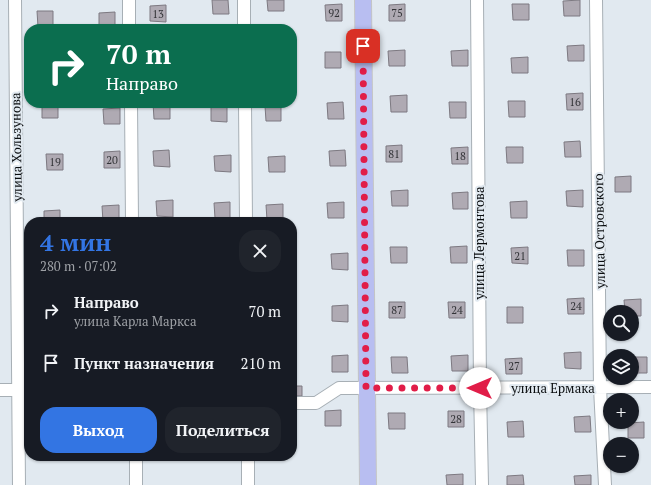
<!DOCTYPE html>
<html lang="ru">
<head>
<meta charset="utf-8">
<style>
	body { margin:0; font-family:"PT Serif",serif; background:#20242c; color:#f1f3f6; height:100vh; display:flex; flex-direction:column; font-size:15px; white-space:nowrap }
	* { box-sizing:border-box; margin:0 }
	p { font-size:13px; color:#9ea1a6 }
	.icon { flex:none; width:22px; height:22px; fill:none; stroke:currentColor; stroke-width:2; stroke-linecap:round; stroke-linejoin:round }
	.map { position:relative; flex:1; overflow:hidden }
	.sheet { position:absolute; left:24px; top:217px; width:273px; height:244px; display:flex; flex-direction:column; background:#171b24; border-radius:16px; box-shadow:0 1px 3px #0004 }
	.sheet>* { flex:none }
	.banner { position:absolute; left:24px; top:24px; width:273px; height:84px; border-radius:16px; box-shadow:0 1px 3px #0004; background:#0b6e4f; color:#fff; overflow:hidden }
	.buttons { position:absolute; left:603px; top:305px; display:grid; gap:8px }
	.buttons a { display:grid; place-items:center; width:36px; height:36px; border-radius:50%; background:#171b24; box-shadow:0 1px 3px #0004; font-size:20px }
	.pin { position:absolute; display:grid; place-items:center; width:34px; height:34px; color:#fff; margin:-17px; border-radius:8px; box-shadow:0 2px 6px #0006 }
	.me { position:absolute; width:44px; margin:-22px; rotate:270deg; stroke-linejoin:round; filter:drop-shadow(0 0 3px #0008) }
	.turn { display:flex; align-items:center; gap:14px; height:84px; padding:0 16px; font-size:18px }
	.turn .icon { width:52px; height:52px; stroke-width:2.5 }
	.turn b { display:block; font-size:28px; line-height:34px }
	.round { display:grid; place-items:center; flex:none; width:42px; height:42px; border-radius:16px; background:#20242c }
	.summary { display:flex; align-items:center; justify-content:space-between; height:68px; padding:0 16px }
	h1 { font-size:24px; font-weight:700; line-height:30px; color:#3375e3 }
	.button { display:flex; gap:8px; margin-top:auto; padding:8px 16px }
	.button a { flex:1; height:46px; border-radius:16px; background:#3375e3; color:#fff; font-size:16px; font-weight:700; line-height:46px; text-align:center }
	.button a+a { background:#20242c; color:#f1f3f6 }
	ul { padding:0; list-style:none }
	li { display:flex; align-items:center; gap:12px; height:52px; padding:0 16px }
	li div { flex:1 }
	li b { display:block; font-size:15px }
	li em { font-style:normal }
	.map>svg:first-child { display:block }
</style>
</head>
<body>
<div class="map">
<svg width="651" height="485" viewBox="0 0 651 485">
	<rect width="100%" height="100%" fill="#e1e9f0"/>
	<!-- building -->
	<path fill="#afaab3" stroke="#7d7981" d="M212 0H228L229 14H213Z
		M267 0H284V11H268Z
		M580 0V16H564L563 1Z
		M342 4V21H326L325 5Z
		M405 4V21H389V5Z
		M512 4H529V20H513Z
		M166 5V22L150 21V6Z
		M37 11H53V27H38Z
		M115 12V28H99V13Z
		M584 45V61H568L567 46Z
		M405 50V66H389L388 51Z
		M468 50V66H452L451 51Z
		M325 52H341V68H325Z
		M528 57V73H512L511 58Z
		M583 93V110H567L566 94Z
		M407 95V112H391L390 96Z
		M508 101H525V117H509Z
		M343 102 344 119H328L327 103Z
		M449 102H466V118H450Z
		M42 103H58V118H42Z
		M153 103H170V119H154Z
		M227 105V122L211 121V106Z
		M281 105V121H266L265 106Z
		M120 108V124H104L103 109Z
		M580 141 581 157H565L564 142Z
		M402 145V162H386V146Z
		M468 147V164H452L451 148Z
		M506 147H523V163H507Z
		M169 150 170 167 154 166 153 151Z
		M345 150 346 166H330L329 151Z
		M120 151V168H104V152Z
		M46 154H63V170H47Z
		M231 155V172L215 171 214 156Z
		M285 156V172H269L268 157Z
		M631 176V192H615V177Z
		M408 190V206H392L391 191Z
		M583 190V207L567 206 566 191Z
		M468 192V209H453L452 193Z
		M173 200V217L157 216 156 201Z
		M527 201V218H511L510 202Z
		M230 202V219L215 218 214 203Z
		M344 202V218H328L327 203Z
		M283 204V220H267L266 205Z
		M119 205V222H103L102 206Z
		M60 210V222H44V211Z
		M467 246V263H451L450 247Z
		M390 247H407V263H391Z
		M528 247V264L512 263 511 248Z
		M567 250H584V266H568Z
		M348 253V270L332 269 331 254Z
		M584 298V314H568L567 299Z
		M641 299V316H632V312H625L624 300Z
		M389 302H405V318H389Z
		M448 302H465V318H449Z
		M348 305V322L332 321V306Z
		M507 307H523V323H507Z
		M581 352V369L565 368 564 353Z
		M348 355V372H332V356Z
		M468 355V371H452L451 356Z
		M391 357H407L408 373H392Z
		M632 357H647V373H632Z
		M522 358V374H506L505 359Z
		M292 386H302V396H292Z
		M341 410V426H325V411Z
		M448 411H464V427H448Z
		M388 413H405V429H389Z
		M590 416 591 432H575L574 417Z
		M523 421 524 437H508L507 422Z
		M644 422V438H628V423Z
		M463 474V485H447L446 475Z
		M523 475 524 485H507V476Z
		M591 475V485H575L574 476Z"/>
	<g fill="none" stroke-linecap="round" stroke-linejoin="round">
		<defs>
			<path id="minor" d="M15 0 19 485
				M129 0V29
				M244 0V29
				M477 0 480 388 482 485
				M596 0 600 388 605 485
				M131 103 132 222
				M245 103 246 222
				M0 390H29
				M292 403H316L339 388 651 387
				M136 456V485
				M248 456V485"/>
			<path id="major" d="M363 0 368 485"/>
		</defs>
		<!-- minor casing -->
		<use href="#minor" stroke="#a7afb5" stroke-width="14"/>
		<!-- major casing -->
		<use href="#major" stroke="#c4c5c5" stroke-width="18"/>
		<!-- minor -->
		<use href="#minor" stroke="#fff" stroke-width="12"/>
		<!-- major -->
		<use href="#major" stroke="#b8bef1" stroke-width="16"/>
	</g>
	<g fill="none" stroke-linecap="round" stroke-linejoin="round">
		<!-- route -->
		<path stroke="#e11d48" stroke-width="7" stroke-dasharray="0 12.6" d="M363 46 366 388H480"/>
	</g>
	<g text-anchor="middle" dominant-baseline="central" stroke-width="4" stroke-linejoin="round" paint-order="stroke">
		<!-- number labels -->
		<g font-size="11" fill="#333438">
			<text x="334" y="13">92</text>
			<text x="397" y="13">75</text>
			<text x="158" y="14">13</text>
			<text x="575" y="102">16</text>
			<text x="394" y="154">81</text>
			<text x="460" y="156">18</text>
			<text x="112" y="160">20</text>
			<text x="55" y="162">19</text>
			<text x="520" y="256">21</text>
			<text x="576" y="306">24</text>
			<text x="397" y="310">87</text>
			<text x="457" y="310">24</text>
			<text x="514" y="366">27</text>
			<text x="456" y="419">28</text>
		</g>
		<!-- street labels -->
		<g font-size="13" fill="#0a0d0f" stroke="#e1e9f0">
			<text transform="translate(16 147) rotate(-91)">улица Хользунова</text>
			<text transform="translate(599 231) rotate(-91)">улица Островского</text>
			<text transform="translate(479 243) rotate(-90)">улица Лермонтова</text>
			<text x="553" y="388">улица Ермака</text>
		</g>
	</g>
</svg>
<div class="buttons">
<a><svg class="icon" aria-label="search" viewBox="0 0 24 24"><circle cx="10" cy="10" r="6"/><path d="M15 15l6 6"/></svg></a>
<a><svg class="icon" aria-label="layers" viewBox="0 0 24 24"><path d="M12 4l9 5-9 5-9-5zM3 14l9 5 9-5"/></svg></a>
<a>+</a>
<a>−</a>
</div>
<div class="pin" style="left:363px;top:46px;background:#d93025"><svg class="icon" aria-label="arrive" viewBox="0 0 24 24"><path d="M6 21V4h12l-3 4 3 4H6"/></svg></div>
<svg class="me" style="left:480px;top:388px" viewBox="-20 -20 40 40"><circle r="19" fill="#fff"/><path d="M0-13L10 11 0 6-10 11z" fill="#e11d48"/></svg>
<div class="banner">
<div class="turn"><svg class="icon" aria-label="right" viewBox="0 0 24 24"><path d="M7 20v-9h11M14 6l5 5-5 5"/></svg><div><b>70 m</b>Направо</div></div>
</div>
<section class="sheet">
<div class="summary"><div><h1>4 мин</h1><p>280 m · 07:02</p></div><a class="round"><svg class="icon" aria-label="close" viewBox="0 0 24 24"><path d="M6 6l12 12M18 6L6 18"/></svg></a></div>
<ul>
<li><svg class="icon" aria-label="right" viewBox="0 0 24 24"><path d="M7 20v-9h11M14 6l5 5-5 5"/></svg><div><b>Направо</b><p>улица Карла Маркса</p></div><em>70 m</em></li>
<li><svg class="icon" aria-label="arrive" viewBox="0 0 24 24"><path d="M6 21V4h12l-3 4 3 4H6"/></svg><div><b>Пункт назначения</b></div><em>210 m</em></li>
</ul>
<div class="button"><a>Выход</a><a>Поделиться</a></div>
</section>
</div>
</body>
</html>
